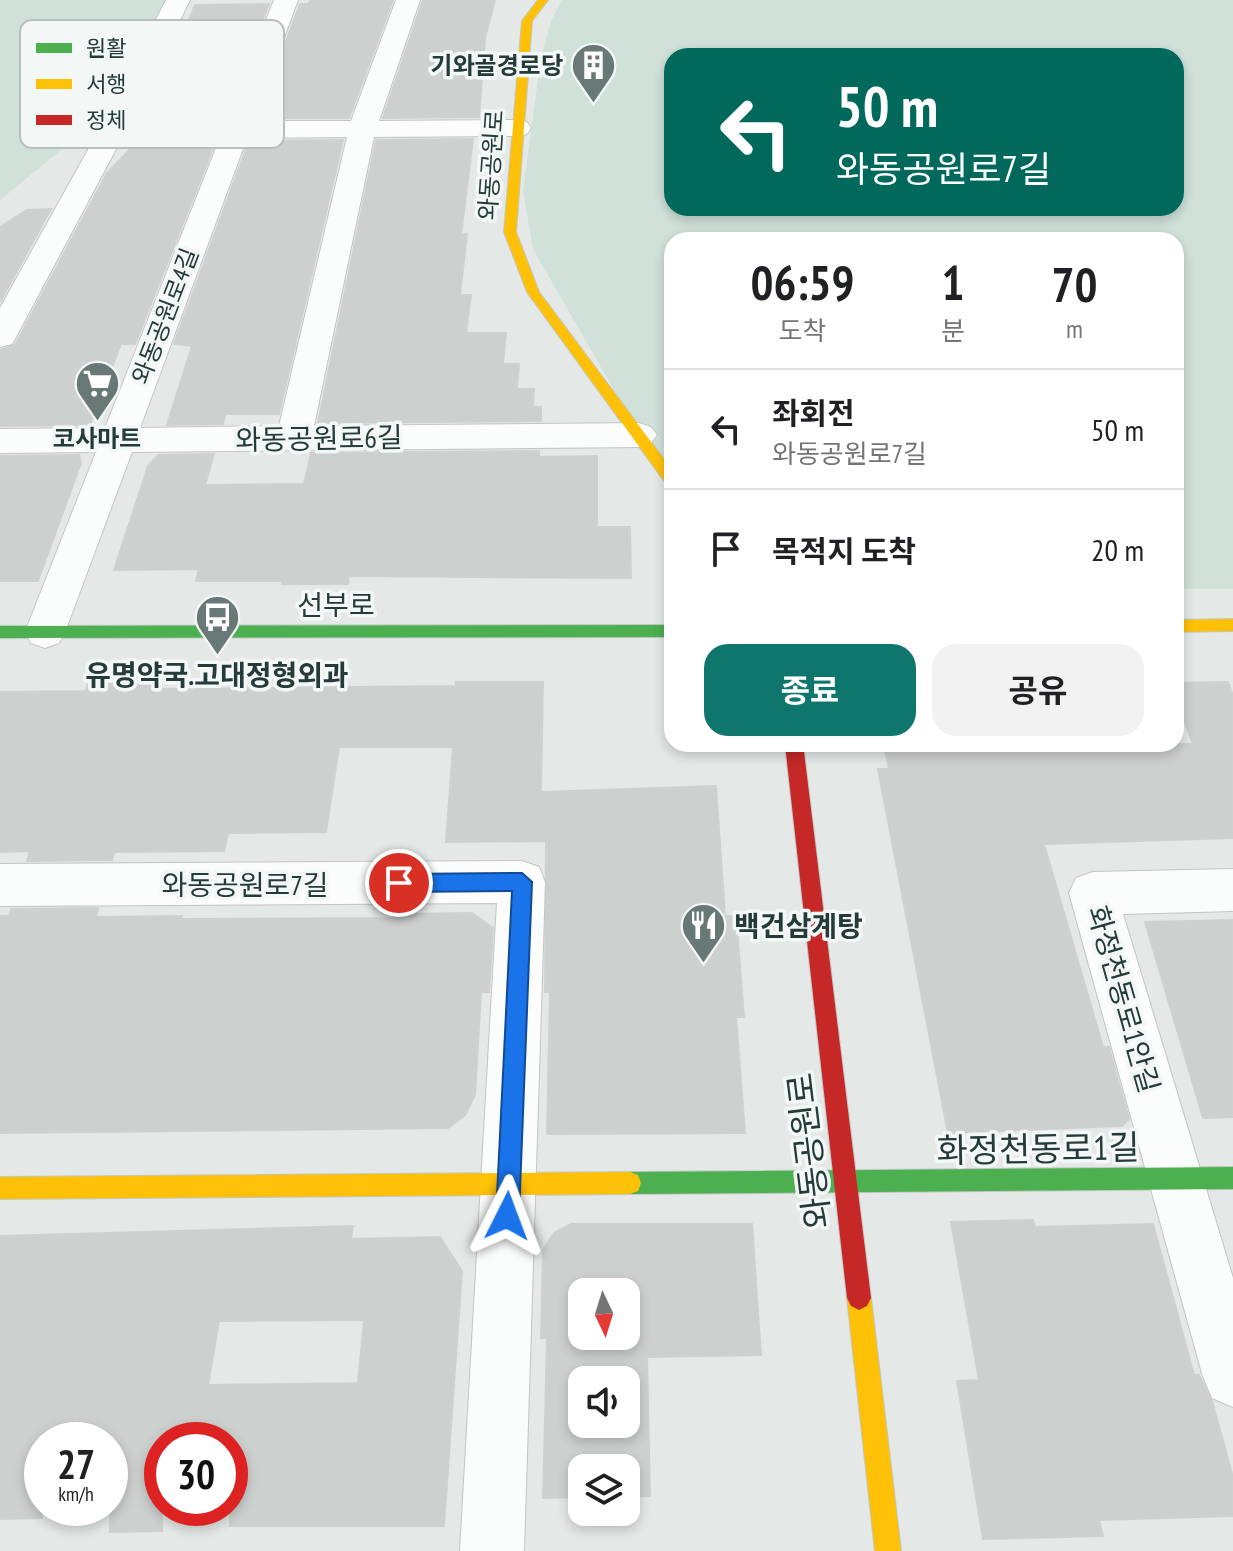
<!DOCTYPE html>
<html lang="ko">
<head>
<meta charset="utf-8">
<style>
	body { margin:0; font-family:"PT Sans Narrow","Noto Sans KR",sans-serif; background:#f2f2f2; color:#202124; height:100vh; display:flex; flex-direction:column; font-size:30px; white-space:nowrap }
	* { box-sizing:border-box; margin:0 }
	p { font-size:26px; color:#757577 }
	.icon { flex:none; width:44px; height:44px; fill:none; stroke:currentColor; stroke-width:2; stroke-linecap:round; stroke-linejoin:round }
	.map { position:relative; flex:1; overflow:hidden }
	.panel { position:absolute; left:664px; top:232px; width:520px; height:520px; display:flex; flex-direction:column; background:#fff; border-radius:24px; box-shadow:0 4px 12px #0003 }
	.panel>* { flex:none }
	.banner { position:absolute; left:664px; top:48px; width:520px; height:168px; border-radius:24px; box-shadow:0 4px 12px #0003; background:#00695c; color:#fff; overflow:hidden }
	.needle { width:52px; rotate:176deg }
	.controls { position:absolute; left:568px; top:1278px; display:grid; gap:16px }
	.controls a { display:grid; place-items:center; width:72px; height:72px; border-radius:16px; background:#fff; box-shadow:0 4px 12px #0003; font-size:40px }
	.speed { position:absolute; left:24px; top:1422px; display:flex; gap:16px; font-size:40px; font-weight:700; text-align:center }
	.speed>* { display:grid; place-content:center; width:104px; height:104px; border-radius:50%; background:#fff; box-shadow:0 4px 12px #0003; line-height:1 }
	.speed small { font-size:20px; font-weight:400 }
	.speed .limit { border:12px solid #d22; background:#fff; color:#111 }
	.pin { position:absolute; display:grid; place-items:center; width:68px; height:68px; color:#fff; margin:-34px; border:4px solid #fff; border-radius:50%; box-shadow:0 2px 8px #0007 }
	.me { position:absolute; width:88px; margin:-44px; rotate:3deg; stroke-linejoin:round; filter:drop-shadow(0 0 6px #0008) }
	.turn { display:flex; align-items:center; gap:28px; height:168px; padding:0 40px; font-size:36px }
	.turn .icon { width:104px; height:104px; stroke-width:2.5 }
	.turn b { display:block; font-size:56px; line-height:68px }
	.eta { display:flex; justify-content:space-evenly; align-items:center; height:136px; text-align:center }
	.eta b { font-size:48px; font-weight:700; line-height:56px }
	.button { display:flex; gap:16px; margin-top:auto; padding:16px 40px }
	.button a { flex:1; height:92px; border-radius:24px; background:#0f766e; color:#fff; font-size:32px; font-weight:700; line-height:92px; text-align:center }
	.button a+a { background:#f2f2f2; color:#202124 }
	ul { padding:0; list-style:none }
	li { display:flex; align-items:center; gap:24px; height:120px; padding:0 40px; border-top:2px solid #e0e0e0 }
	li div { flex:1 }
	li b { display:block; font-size:30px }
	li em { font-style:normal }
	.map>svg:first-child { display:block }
</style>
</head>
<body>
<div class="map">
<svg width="1233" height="1551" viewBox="0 0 1233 1551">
	<rect width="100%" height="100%" fill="#e4e9e8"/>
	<!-- green -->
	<path fill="#cfe1d9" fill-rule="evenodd" d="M0 0H170L72 141 0 200Z
		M562 0H1233V589H1176V240H672V491L533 249 523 191 541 57 551 21ZM672 56H1176V208H672Z"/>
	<!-- building -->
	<path fill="#ccd0cf" stroke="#cdd2d1" stroke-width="2" fill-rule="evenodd" d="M311 0H393L349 118H257L300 4H308Z
		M423 0H495L485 38 479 117 383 118Z
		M269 4 224 118 148 119 195 5Z
		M473 139 461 235 467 234 460 295H471L466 333H506L503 364H519L517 389H534L533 407H541V421L318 423 376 140Z
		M343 140 279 414H225L223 424 167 425 192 346 174 344 249 141Z
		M138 141H216L135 344H121L90 425 0 426V350L15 345 107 173Z
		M51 209 0 302V227L27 210Z
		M539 451V457L597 456V527H630L631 578 349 576 348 584H282L283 581H196L199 569 114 570 148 466 158 455 214 454 205 485 304 484 311 453Z
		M79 455 81 463 38 581H0V456Z
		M456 682H543L541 792 716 786 725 916H736L744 1017H736L745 1133 547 1134 550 992H545L546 841 446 842 453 747H339L326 832 228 833 224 851 114 852 112 860 27 861 30 851 0 852V692L85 691 88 684H160L158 689 456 686Z
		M1228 682 1233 696V838L1044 844 1103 1047H1109L1129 1119 1122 1126 948 1133 878 769H889L884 744H1193L1176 698V683Z
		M98 908 96 917 182 916 181 919 393 918 394 914 472 913 493 928 489 992H481L475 1095 465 1115 448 1128 0 1133V916H9L11 909Z
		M1233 920V1117L1203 1118 1145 922Z
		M1033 1220 1035 1227 1153 1224 1194 1375H1199L1212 1401 1233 1477V1516L1099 1520 1103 1536 983 1539 957 1381 979 1380 951 1222Z
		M571 1224H752L761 1355 647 1357 650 1496 626 1497V1468H582V1497L543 1498 547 1338H541L543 1250 554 1233ZM582 1292H626V1336H582ZM582 1380H626V1424H582Z
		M353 1226 351 1239 440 1237 462 1271 444 1526H230V1440H162V1531L110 1532V1440H42V1518L0 1519V1236ZM364 1320 358 1383 208 1385 219 1321Z"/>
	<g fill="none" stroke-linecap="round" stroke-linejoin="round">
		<defs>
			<path id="street" d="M166 0H190L131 122 226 121 274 0H298L253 121H351L396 0H420L379 121 517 120 527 122 531 128 527 134 517 136 374 137 314 426 639 423 651 427 657 435 651 443 639 447 132 452 65 632 59 643 45 648 31 643 25 632 96 452 0 453V429L105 428 220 138H122L16 337 12 344 0 347V308L99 130ZM347 137 279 426 140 428 247 138Z
				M522 861 539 867 545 882 524 1551H460L497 903 0 906V864Z
				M1233 869V911L1123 914 1233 1278V1407L1212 1398 1203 1377 1069 893 1076 878 1093 872Z"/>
			<path id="fast" d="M672 625V637L0 638V626Z
				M1233 1167V1189L630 1194 622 1191 619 1183 622 1175 630 1172Z"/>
			<path id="slow" d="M538 0H548L532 21 516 232 539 292 672 470V486L667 485 527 292 504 232 522 21Z
				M1233 619V631L1176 632V620Z
				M630 1172 638 1175 641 1183 638 1191 630 1194 0 1199V1177Z
				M859 1286 867 1290 871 1298 901 1551H875L847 1298 851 1290Z"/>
			<path id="jam" d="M785 744H803L871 1298 867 1306 859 1310 851 1306 847 1298Z"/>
		</defs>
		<!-- street casing -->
		<use href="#street" stroke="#c1c6c5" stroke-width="2"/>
		<!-- fast casing -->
		<use href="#fast" stroke="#c0c7c5" stroke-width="2"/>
		<!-- slow casing -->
		<use href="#slow" stroke="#c0c7c5" stroke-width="2"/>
		<!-- jam casing -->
		<use href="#jam" stroke="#c0c7c5" stroke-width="2"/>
		<!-- street -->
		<use href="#street" fill="#fbfcfc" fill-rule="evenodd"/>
		<!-- fast -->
		<use href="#fast" fill="#4caf50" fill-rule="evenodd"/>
		<!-- slow -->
		<use href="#slow" fill="#ffc107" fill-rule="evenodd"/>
		<!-- jam -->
		<use href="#jam" fill="#c62828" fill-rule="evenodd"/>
	</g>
	<!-- route -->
	<path fill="#1a73e8" stroke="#114b97" stroke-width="2" d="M522 873 532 882 519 1216 515 1224 507 1227 499 1224 496 1216 512 891 399 892 390 883 399 874Z"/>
	<!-- icons -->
	<defs>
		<symbol id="building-pin" viewBox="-11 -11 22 30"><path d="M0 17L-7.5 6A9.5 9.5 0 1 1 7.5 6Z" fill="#677877" stroke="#f3f8f7"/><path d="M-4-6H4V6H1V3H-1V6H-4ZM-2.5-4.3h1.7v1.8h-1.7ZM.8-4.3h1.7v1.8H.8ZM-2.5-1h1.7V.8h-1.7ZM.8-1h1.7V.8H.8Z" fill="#fff"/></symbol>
		<symbol id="supermarket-pin" viewBox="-11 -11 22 30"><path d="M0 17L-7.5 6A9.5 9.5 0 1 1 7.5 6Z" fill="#677877" stroke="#f3f8f7"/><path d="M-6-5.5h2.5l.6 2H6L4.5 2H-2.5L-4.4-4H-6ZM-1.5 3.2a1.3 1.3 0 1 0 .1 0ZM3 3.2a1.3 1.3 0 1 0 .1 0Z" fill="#fff"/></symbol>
		<symbol id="bus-pin" viewBox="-11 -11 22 30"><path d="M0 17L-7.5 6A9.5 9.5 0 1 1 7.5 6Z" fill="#677877" stroke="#f3f8f7"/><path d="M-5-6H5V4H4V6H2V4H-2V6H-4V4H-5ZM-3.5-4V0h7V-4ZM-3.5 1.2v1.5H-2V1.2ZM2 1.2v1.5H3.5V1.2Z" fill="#fff"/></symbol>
		<symbol id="restaurant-pin" viewBox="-11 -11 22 30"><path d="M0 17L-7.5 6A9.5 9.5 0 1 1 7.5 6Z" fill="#677877" stroke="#f3f8f7"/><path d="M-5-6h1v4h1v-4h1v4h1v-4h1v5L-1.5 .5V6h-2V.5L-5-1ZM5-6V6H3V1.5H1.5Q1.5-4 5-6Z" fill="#fff"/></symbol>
	</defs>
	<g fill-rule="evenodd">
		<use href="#building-pin" x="568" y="40" width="51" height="69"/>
		<use href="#supermarket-pin" x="72" y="358" width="51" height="69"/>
		<use href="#bus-pin" x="192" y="592" width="51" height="69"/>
		<use href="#restaurant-pin" x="678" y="900" width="51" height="69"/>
	</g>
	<g text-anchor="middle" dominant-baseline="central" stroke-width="7" stroke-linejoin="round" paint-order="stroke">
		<!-- far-poi labels -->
		<g font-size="24" font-weight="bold" fill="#243b3a" stroke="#f3f8f7" text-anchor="end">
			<text x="563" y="65">기와골경로당</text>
			<text x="97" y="438" text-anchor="middle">코사마트</text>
		</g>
		<!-- far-street labels -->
		<g font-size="24" fill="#243b3a" stroke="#f3f8f7">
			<text transform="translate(491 165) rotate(-86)">와동공원로</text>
			<text transform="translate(165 316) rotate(-69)">와동공원로4길</text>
		</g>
		<!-- street labels -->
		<g font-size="28" fill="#243b3a" stroke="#f3f8f7">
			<text transform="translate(319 438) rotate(-1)">와동공원로6길</text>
			<text x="336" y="604">선부로</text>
			<text x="245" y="884">와동공원로7길</text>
			<text transform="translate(1124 999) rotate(74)">화정천동로1안길</text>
		</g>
		<!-- poi labels -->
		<g font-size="28" font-weight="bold" fill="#243b3a" stroke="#f3f8f7">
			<text x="217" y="674">유명약국.고대정형외과</text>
			<text x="734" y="925" text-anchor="start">백건삼계탕</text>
		</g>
		<!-- near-street labels -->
		<g font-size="34" fill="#243b3a" stroke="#f3f8f7">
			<text transform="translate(1038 1148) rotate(-1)">화정천동로1길</text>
			<text transform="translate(808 1151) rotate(-97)">와동공원로</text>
		</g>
	</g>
	<!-- legend -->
	<rect x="20" y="20" width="264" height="128" rx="12" fill="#f3f8f7" stroke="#b5bfbe" stroke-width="2"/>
	<rect x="36" y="43" width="36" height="10" fill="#4caf50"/>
	<rect x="36" y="79" width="36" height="10" fill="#ffc107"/>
	<rect x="36" y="115" width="36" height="10" fill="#c62828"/>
	<g font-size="22" fill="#243b3a">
		<text x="86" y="56">원활</text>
		<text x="86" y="92">서행</text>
		<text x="86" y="128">정체</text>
	</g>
</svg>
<div class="controls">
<a><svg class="needle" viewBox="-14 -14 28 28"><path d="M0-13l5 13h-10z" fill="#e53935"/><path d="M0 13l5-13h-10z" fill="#757577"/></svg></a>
<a><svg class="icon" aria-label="sound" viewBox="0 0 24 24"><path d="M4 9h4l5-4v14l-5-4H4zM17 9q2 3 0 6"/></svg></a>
<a><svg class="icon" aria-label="layers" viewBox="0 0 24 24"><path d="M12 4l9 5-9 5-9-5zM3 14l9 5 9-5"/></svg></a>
</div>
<div class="speed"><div>27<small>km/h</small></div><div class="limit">30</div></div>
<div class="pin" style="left:399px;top:883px;background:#d93025"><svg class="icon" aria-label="arrive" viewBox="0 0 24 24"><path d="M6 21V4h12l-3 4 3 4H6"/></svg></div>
<svg class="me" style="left:507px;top:1216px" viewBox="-20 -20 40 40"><path d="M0-17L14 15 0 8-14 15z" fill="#1a73e8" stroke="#fff" stroke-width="4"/></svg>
<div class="banner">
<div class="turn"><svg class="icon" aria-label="left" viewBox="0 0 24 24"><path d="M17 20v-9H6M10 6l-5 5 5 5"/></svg><div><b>50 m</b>와동공원로7길</div></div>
</div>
<section class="panel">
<div class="eta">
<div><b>06:59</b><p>도착</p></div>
<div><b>1</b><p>분</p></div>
<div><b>70</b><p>m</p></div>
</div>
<ul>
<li><svg class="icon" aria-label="left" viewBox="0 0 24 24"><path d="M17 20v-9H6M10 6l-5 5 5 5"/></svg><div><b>좌회전</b><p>와동공원로7길</p></div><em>50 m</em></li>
<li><svg class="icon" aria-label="arrive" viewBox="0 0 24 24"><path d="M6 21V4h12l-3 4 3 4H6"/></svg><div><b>목적지 도착</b></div><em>20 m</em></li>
</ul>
<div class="button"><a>종료</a><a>공유</a></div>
</section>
</div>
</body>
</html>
